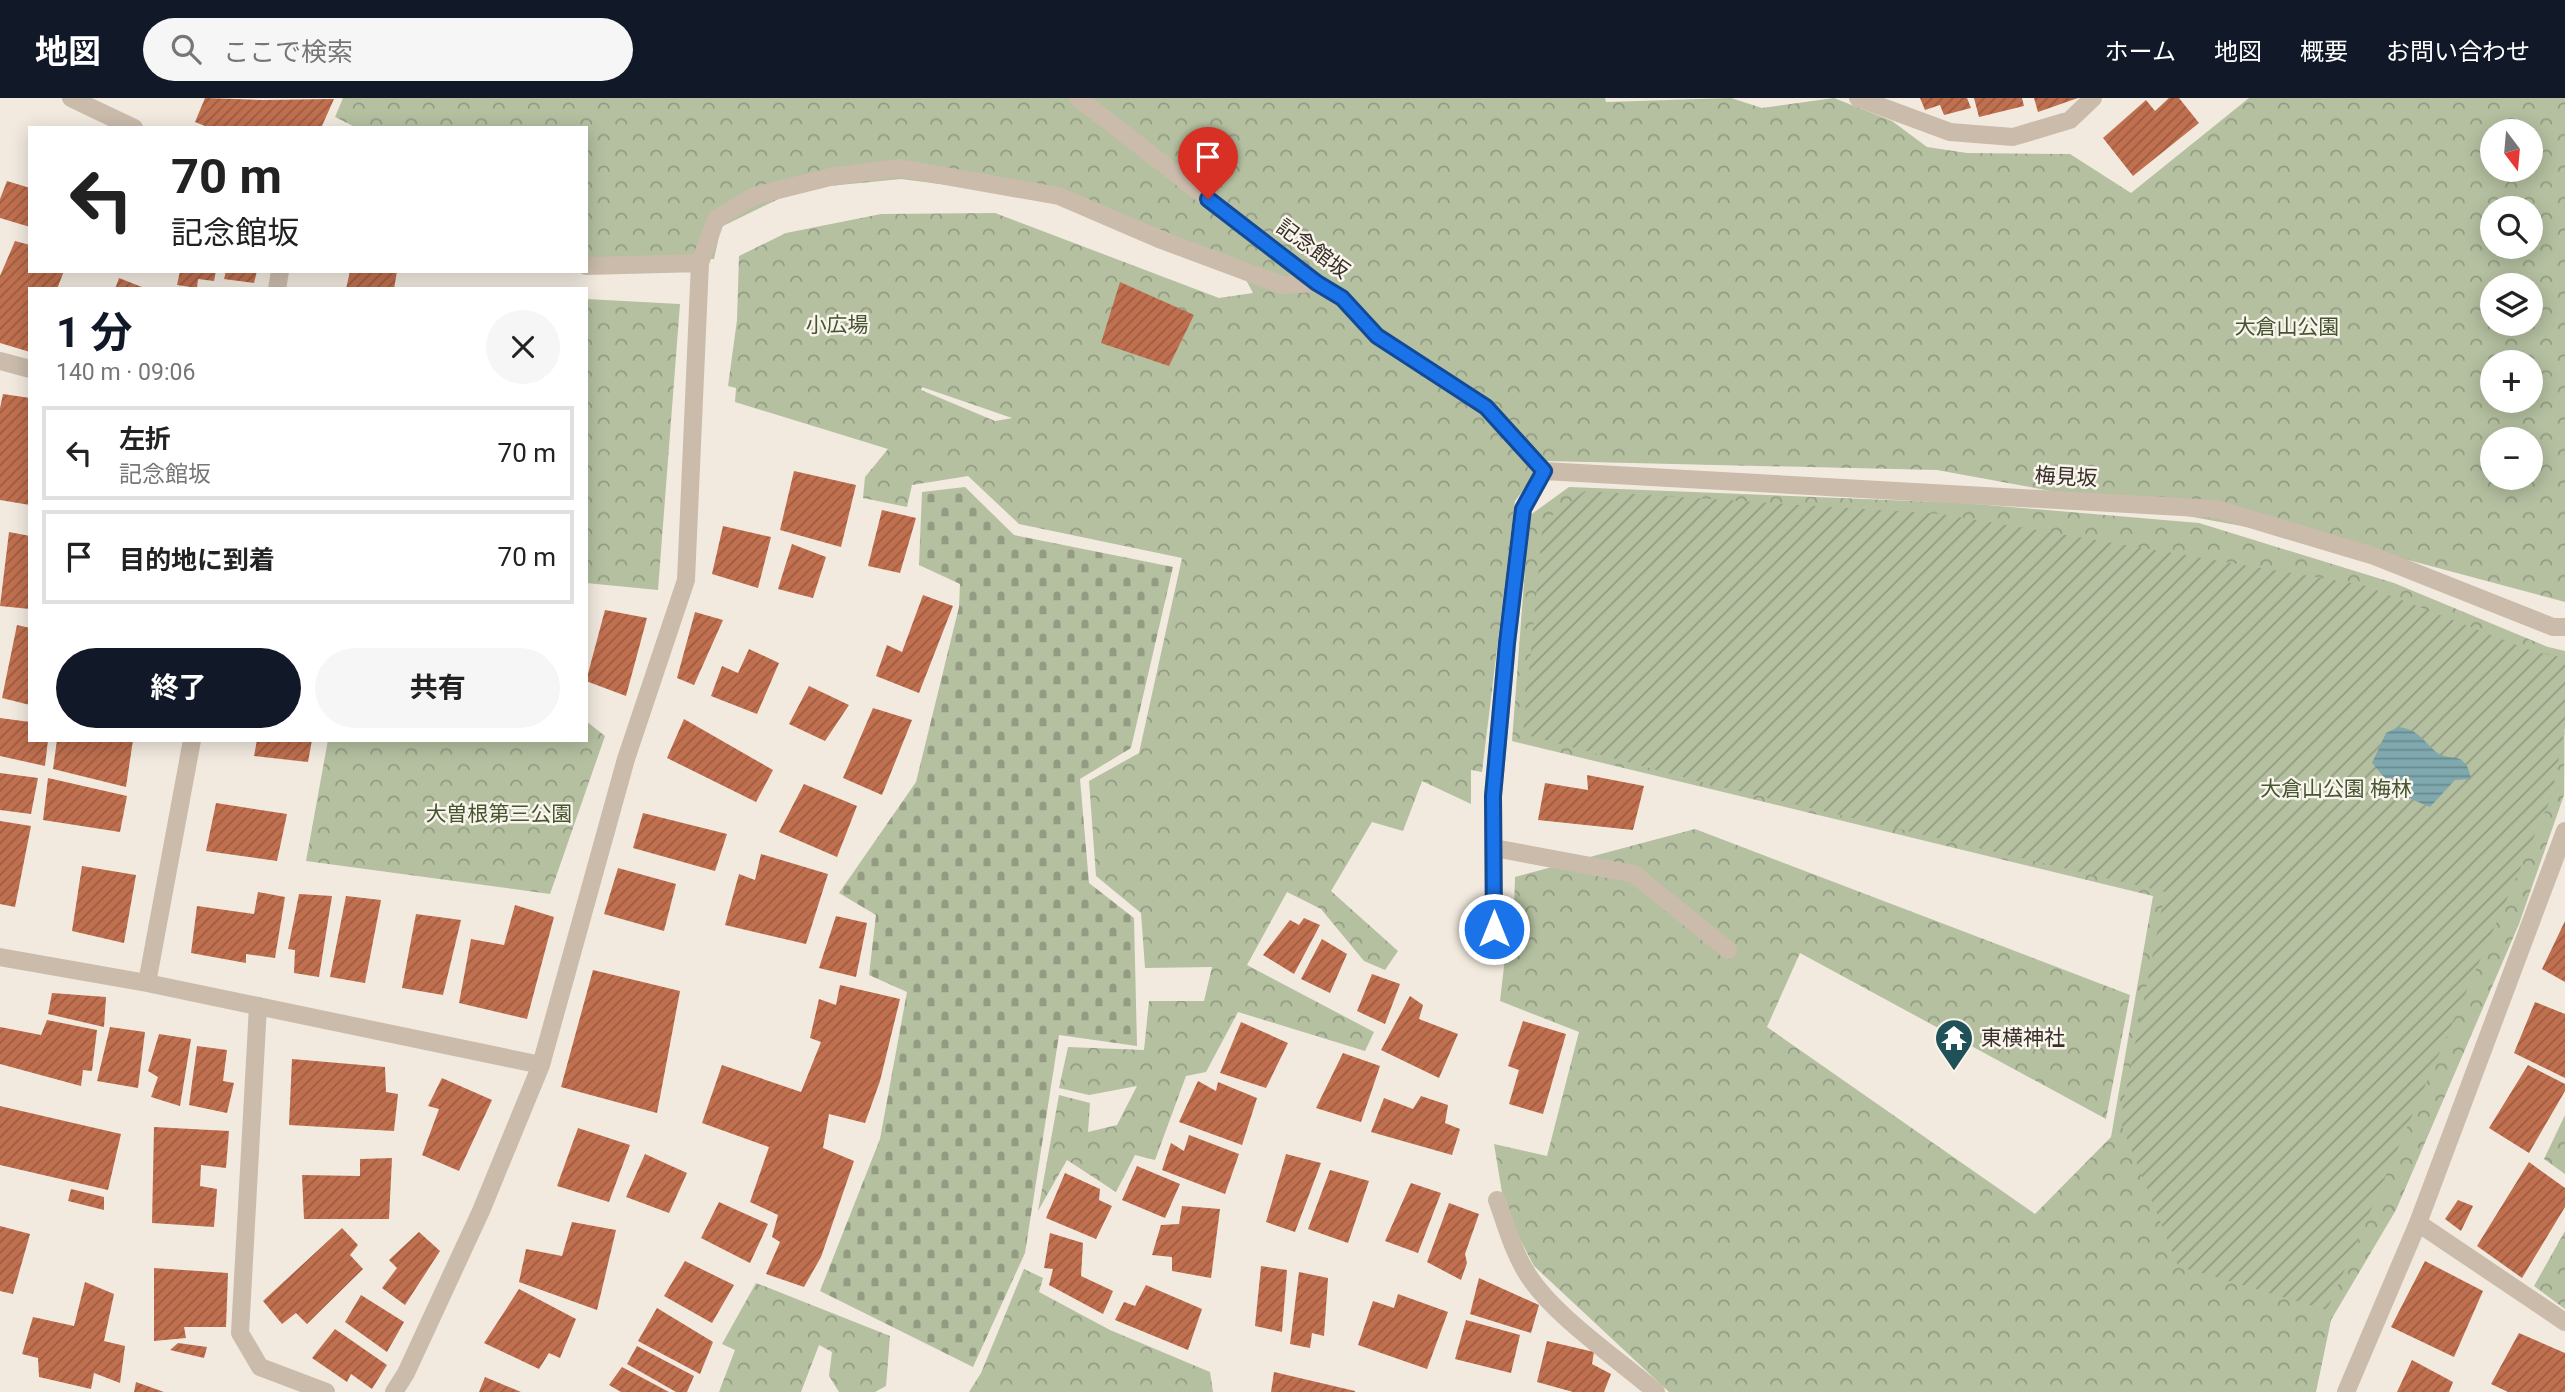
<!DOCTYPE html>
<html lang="ja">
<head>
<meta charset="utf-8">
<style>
	body { margin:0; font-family:Roboto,"Noto Sans JP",sans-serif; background:#f6f6f6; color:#222; height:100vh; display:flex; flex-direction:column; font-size:26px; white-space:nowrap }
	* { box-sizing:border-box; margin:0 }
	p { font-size:23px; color:#767676 }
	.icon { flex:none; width:38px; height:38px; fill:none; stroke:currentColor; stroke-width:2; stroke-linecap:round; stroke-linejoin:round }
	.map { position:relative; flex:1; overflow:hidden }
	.drawer { position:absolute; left:28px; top:189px; width:560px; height:455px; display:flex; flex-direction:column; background:#fff; border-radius:0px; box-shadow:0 4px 18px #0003 }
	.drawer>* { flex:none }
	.hud { position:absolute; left:28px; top:28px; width:560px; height:147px; border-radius:0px; box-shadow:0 4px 18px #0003; background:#fff; color:#222; overflow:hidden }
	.needle { width:46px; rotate:164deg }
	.tools { position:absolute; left:2480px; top:21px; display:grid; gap:14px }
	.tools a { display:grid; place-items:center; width:63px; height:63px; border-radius:50%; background:#fff; box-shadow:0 4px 18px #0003; font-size:35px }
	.pin { position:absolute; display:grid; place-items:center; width:60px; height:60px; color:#fff; margin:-72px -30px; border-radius:50% 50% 50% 0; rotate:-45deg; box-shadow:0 0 7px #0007 }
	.pin .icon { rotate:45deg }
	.me { position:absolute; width:77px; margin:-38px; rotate:0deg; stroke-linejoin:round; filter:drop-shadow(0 0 5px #0008) }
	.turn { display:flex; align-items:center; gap:24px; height:147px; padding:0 28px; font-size:32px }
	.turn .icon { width:91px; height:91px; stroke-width:2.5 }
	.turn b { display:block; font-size:49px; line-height:60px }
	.round { display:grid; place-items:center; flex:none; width:74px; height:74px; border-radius:37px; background:#f6f6f6 }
	.headline { display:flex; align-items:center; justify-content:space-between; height:119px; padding:0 28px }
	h1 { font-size:42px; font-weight:700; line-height:52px; color:#111827 }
	.button { display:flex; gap:14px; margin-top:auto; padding:14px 28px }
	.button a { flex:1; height:80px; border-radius:42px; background:#111827; color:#fff; font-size:28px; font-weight:700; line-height:80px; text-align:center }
	.button a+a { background:#f6f6f6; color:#222 }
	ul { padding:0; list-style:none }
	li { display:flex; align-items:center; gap:21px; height:94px; margin:0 14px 10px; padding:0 14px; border:4px solid #e0e0e0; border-radius:0px }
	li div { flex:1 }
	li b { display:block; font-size:26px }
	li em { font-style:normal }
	header { display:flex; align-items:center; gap:42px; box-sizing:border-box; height:98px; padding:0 35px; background:#111827; color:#fff }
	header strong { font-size:33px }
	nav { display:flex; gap:38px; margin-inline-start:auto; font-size:24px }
	.search { width:490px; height:63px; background:#f6f6f6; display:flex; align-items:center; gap:18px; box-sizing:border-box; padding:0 24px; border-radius:38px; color:#767676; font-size:26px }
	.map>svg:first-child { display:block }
</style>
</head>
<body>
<header>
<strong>地図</strong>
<div class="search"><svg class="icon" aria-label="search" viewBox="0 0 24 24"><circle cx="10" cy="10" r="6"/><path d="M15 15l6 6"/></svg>ここで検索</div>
<nav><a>ホーム</a><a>地図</a><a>概要</a><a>お問い合わせ</a></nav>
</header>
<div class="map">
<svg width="2565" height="1294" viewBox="0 0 2565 1294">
	<defs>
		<pattern id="forest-crowns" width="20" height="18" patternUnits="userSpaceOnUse" patternTransform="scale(1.75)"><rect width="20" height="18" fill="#b4c0a0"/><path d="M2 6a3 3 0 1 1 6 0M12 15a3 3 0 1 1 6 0" fill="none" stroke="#939c83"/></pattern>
		<pattern id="cemetery-stones" width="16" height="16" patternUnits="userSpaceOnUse" patternTransform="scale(1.75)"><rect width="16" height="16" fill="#b4c0a0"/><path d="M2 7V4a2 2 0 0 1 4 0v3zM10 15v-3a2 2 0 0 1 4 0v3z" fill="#939c83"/></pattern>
		<pattern id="garden-furrows" width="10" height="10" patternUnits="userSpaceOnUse" patternTransform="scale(1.75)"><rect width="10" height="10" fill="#b4c0a0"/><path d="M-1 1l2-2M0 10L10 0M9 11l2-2" fill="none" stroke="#939c83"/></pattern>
		<pattern id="water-rules" width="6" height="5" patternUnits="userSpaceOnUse" patternTransform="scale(1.75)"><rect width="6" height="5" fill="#7fa9ae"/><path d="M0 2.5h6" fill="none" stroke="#698a8e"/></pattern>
		<pattern id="building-hatch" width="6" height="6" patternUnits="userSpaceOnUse" patternTransform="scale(1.75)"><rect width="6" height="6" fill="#c0704f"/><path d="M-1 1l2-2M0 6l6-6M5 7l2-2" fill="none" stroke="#9d5c42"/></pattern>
	</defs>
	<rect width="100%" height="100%" fill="#f2eadf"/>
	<!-- forest -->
	<path fill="url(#forest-crowns)" fill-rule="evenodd" d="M343 0H1605L1606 4 1731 0 1762 10 1834 0 1892 23 1927 49 1967 55 2070 56 2131 95 2249 0H2565V504L2367 451 1937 372 1546 363 1515 403 1482 674 1471 672V706L1422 683 1403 733 1372 724 1331 793 1398 853 1385 872 1364 863 1321 811 1287 794 1247 867 1374 934 1365 953 1238 914 1206 974 1186 978 1155 1062 1135 1057 1116 1094 1067 1062 1038 1113 1059 997 1090 1005 1088 1034 1117 1027 1137 988 1089 997 1059 990 1068 949 1144 952 1149 903H1204L1212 869 1145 870 1141 815 1096 778 1089 683 1139 655 1182 460 1019 426 968 378 912 387 907 409 863 400 865 379 888 351 735 304 736 290 728 288 737 222 739 158 786 135 881 116 995 115 1219 200 1253 195 1236 163 1097 106 901 81 799 91 721 129 714 161H586V30H357L335 19ZM2492 33H2530V72H2492ZM2492 110H2530V149H2492ZM2492 187H2530V226H2492ZM2492 264H2530V303H2492ZM922 289 1012 320H1013L995 323 921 292ZM2492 341H2530V380H2492Z
		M586 201 680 206 658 492 586 485Z
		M1569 389 1963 405 2199 425 2394 485 2548 549 2565 553 2564 697 2519 826 2396 1112 2331 1222 2316 1294H1669L1534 1168 1505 1113 1494 1046 1547 1058 1579 934 1500 903 1511 808 1514 809 1515 779 1695 731 2130 897 2106 1021 1800 855 1767 929 2035 1116 2111 1039 2153 798 1512 643 1529 418Z
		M586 623 605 638 550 796 306 763 328 642H586Z
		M2565 1017V1076L2544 1061Z
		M2565 1133V1211L2534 1188Z
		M1024 1171 1043 1180 1039 1194 1110 1232 1210 1274 1213 1294H969L981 1275Z
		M756 1185 890 1238 886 1288 875 1294H839L829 1278 832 1254 819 1247 801 1294H719L735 1252 722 1246Z"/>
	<!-- cemetery -->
	<path fill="url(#cemetery-stones)" d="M965 389 1014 437 1173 469 1131 650 1080 681 1089 785 1134 820 1137 948 1059 937 1025 1155 973 1269 820 1193 880 1041 907 894 869 877 876 817 839 795 916 684 959 509 960 486 919 467 922 394Z"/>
	<!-- garden -->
	<path fill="url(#garden-furrows)" d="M1585 393 1941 416 2363 487 2532 553 2565 560V629L2551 700 2327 1212 2178 1168 2120 1023 2165 794 1709 686 1523 636 1543 424Z"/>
	<!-- water -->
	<path fill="url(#water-rules)" d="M2398 629C2417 631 2422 641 2435 653 2449 666 2465 649 2471 681L2455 682 2430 709 2397 695 2372 665 2386 635Z"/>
	<!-- building -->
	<path fill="url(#building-hatch)" d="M205 0 263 2 334 1 321 30H210L195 24Z
		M1920 0H1967L1971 10 1944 17 1940 7 1925 12Z
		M1974 0H2022L2024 8 1979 19Z
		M2034 0H2078L2038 14Z
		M2169 0H2179L2199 25 2133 78 2103 40 2146 2 2155 13Z
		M7 83 30 90V129L0 120V101Z
		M15 143 30 147V173H64L57 191H30V254L0 245V178Z
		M180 173H216L214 183 198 181 197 190 177 187Z
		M226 173H257L254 185 224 181Z
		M350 173H397L394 191H346Z
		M119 180 147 191H115Z
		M1120 184 1194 217 1169 268 1101 245Z
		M3 296 30 300V407L0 402V310Z
		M794 373 856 387 841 449 780 432Z
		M882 412 916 420 900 475 868 468Z
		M723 428 771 439 758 490 712 476Z
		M9 434 30 438V511L0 508Z
		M792 446 826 459 813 500 778 491Z
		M923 497 953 508 919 595 876 578 887 547 902 554Z
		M605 512 647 520 626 598 586 583Z
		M695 514 723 522 694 587 677 580Z
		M17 527 30 530V607L2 600Z
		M749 551 779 565 757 616 711 598 722 568 738 575Z
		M809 588 849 607 825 643 789 626Z
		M873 610 912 622 882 697 843 680Z
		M0 620 30 624V642H48L45 668 0 658Z
		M684 621 773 672 756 704 667 660Z
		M57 642H133L126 689 53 671Z
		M257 642H312L308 664 254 658Z
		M0 675 38 680 31 716 0 712Z
		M1587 677 1644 688 1633 732 1538 722 1545 685 1588 692Z
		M48 680 127 698 120 734 43 722Z
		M804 686 857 708 837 759 779 734Z
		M216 705 287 716 277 763 206 753Z
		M643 715 727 736 715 773 633 750Z
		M0 723 31 728 15 809 0 806Z
		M761 756 828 776 806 846 725 827 739 776 755 782Z
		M82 768 136 777 124 845 72 833Z
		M618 770 676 786 664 833 604 816Z
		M258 794 285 799 275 860 246 856V865L191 855 197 808 254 816Z
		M299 796 332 798 319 879 294 875 295 852 288 851Z
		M346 798 381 802 365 885 330 879Z
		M515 807 554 819 527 921 459 905 471 841 504 847Z
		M416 816 461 822 443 897 402 890Z
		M836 818 867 825 856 879 819 870Z
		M1304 820 1320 827 1294 876 1263 857 1290 822 1299 827Z
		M2565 823V884L2542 871Z
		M1322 841 1347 856 1330 895 1301 881Z
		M593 872 680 893 657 1015 561 989Z
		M1372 876 1400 886 1385 926 1357 913Z
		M840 887 900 901 880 983 865 1025 829 1016 823 1050 854 1063 821 1159 804 1189 766 1176 780 1144 772 1139 778 1117 750 1104 769 1049 702 1025 722 967 801 994 821 944 810 940 819 901 836 907Z
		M52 895 106 899 104 929 48 916Z
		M1410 898 1423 907 1419 921 1458 936 1439 980 1381 952Z
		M2535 904 2565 916V980L2514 955Z
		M47 922 97 932 92 973 83 972 81 988 0 966V929L41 937Z
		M1523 923 1566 936 1543 1016 1509 1006 1519 972 1508 968Z
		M1241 924 1288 945 1266 990 1220 975Z
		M110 929 145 934 138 990 97 983Z
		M159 936 191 941 180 1008 151 999 158 979 148 973Z
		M197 948 227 952 223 983 234 985 227 1015 189 1007Z
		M1343 955 1380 968 1361 1024 1316 1010Z
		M292 961 385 969 386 994 398 996 394 1033 289 1027Z
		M2528 967 2565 986V993L2529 1055 2489 1030Z
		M442 980 492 1002 459 1073 422 1057 439 1011 428 1008Z
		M1198 983 1216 993 1218 984 1257 1000 1242 1047 1179 1024Z
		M1421 998 1448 1007 1445 1025 1460 1031 1452 1057 1371 1034 1384 1000 1413 1011Z
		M0 1008 121 1036 108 1092 0 1067Z
		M154 1029 229 1033 226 1070 201 1067 200 1088 217 1091 214 1129 152 1125Z
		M578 1030 630 1047 609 1104 557 1088Z
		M1189 1037 1239 1056 1225 1096 1162 1072 1171 1045 1184 1053Z
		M645 1056 687 1075 669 1115 626 1099Z
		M1286 1056 1321 1065 1295 1134 1266 1124Z
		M392 1060 389 1121H304L302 1077 360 1078V1061Z
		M2529 1064 2565 1090V1109L2522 1180 2477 1148Z
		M1137 1068 1180 1086 1165 1120 1122 1102Z
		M1330 1072 1369 1083 1348 1145 1308 1131Z
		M1065 1075 1100 1091 1099 1102 1112 1108 1096 1141 1046 1120Z
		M1411 1085 1441 1095 1418 1155 1385 1143Z
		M71 1091 104 1099V1112L68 1103Z
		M2458 1102 2473 1108 2461 1133 2445 1121Z
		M719 1104 768 1126 750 1165 701 1140Z
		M1449 1105 1479 1116 1465 1156 1467 1165 1461 1182 1427 1164Z
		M1182 1108 1220 1111 1211 1180 1172 1173V1159L1152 1157 1161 1127 1179 1126Z
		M572 1124 616 1132 597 1212 519 1184 526 1151 562 1158Z
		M0 1128 30 1136 13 1196 0 1193Z
		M342 1130 358 1147 350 1157 363 1171 307 1226 296 1215 282 1226 263 1203Z
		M419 1134 440 1153 405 1207 382 1190 397 1170 389 1162Z
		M1050 1135 1083 1145 1081 1178 1113 1193 1103 1216 1049 1187 1053 1171 1044 1170Z
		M685 1163 734 1187 712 1225 664 1198Z
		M2425 1163 2483 1193 2454 1259 2391 1229Z
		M1261 1168 1287 1172 1282 1234 1255 1228Z
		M154 1170 228 1175 226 1229H184L186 1240 154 1243Z
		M1299 1174 1328 1180 1324 1238 1312 1235 1310 1250 1290 1246Z
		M1479 1180 1539 1207 1531 1235 1470 1216Z
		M85 1184 114 1196 104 1243 125 1248 120 1285 94 1275 91 1291 39 1279 38 1260 22 1256 33 1219 74 1228Z
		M1146 1187 1202 1211 1188 1252 1115 1222 1124 1204 1135 1208Z
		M519 1191 576 1221 560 1260 549 1255 539 1271 484 1245Z
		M1398 1196 1448 1214 1427 1271 1358 1247 1373 1203 1394 1210Z
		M361 1197 404 1224 387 1254 345 1224Z
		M657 1210 713 1244 700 1276 638 1243Z
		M1466 1222 1520 1237 1511 1275 1455 1261Z
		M335 1231 387 1267 372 1291 351 1276 347 1284 312 1260Z
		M2519 1235 2565 1255V1294H2508L2491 1286Z
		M1547 1243 1594 1254 1592 1266 1611 1276 1604 1294H1573L1537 1284Z
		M178 1245 207 1249 204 1260 170 1252Z
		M637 1248 694 1278 687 1294H676L627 1266Z
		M2412 1262 2453 1284 2449 1294H2397Z
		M622 1269 669 1294H621L609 1287Z
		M1274 1274 1355 1293V1294H1271Z
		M485 1279 521 1294H479Z
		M136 1284 164 1294H134Z"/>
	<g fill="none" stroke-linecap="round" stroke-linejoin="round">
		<!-- lane -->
		<path stroke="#cabbab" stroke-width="18" d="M1494 750 1634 776 1728 852
			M258 908 240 1235 260 1269 326 1294"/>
		<!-- street -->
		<path stroke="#cabbab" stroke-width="18" d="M71 0 134 30
			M1078 0 1317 185 1342 200 1377 238 1486 309 1544 373
			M1858 0 1950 34 2013 39 2070 22 2093 0
			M586 168 700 165
			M277 191 280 173
			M0 263 30 271
			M1544 373 2217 411 2374 458 2553 529H2565
			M1494 831 1493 698 1507 546 1523 411 1544 373
			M0 859 147 885 541 967
			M147 885 192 642
			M1497 1102C1506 1127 1513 1154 1528 1177 1554 1218 1618 1261 1656 1294
			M2418 1125 2565 1224
			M394 1294 406 1275 481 1113 541 967 626 661 686 482 700 165 716 121 754 98 834 78 900 70 1059 98 1159 141 1282 187 1317 185
			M2346 1294 2418 1125 2565 733"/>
	</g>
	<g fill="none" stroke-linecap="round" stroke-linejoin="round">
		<defs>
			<path id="route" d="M1208 101 1317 185 1342 200 1377 238 1486 309 1544 373 1523 411 1507 545 1493 698 1494 831"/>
		</defs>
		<!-- route casing -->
		<use href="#route" stroke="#114b97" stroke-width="18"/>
		<!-- route -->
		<use href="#route" stroke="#1a73e8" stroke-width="12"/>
	</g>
	<!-- icons -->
	<defs>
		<symbol id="temple-pin" viewBox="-11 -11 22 30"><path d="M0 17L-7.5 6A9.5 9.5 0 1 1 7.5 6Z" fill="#215158" stroke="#f9f4ec"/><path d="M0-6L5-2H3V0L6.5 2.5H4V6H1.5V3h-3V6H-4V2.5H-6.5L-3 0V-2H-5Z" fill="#fff"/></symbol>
	</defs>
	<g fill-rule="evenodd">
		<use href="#temple-pin" x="1932" y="918" width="44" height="60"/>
	</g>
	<g text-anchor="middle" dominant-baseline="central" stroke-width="5" stroke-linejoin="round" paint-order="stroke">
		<!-- street labels -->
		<g font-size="21" fill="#382f2a" stroke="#f9f4ec">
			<text transform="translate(1313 151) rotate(36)">記念館坂</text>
			<text transform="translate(2066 379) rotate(3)">梅見坂</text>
		</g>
		<!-- park labels -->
		<g font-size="21" fill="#45552f" stroke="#f9f4ec">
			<text x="837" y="227">小広場</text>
			<text x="2287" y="229">大倉山公園</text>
			<text x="2336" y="691">大倉山公園 梅林</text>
			<text x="499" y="716">大曽根第三公園</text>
		</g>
		<!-- poi labels -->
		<g font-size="21" fill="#382f2a" stroke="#f9f4ec" text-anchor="start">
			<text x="1981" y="940">東横神社</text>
		</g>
	</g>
</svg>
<div class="tools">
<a><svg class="needle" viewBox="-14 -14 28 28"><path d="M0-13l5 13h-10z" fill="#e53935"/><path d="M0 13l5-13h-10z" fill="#767676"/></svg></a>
<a><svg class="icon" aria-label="search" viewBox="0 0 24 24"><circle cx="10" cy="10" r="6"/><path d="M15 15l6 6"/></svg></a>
<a><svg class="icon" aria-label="layers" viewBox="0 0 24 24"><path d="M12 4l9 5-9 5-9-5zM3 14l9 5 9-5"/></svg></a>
<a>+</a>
<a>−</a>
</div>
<div class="pin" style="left:1208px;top:101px;background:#d93025"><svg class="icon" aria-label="arrive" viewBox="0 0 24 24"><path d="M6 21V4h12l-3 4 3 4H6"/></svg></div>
<svg class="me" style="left:1494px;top:831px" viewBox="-20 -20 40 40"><circle r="17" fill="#1a73e8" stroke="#fff" stroke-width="3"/><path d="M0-11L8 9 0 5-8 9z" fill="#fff"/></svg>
<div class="hud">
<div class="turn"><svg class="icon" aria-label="left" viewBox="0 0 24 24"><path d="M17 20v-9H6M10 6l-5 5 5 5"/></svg><div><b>70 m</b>記念館坂</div></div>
</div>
<section class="drawer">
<div class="headline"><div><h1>1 分</h1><p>140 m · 09:06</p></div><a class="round"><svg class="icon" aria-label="close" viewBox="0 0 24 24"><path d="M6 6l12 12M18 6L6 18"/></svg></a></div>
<ul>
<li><svg class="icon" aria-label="left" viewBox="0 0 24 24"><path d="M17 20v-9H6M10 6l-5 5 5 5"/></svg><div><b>左折</b><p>記念館坂</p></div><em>70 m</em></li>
<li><svg class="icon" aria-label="arrive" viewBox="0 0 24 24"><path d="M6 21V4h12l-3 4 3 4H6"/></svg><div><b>目的地に到着</b></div><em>70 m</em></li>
</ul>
<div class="button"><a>終了</a><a>共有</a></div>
</section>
</div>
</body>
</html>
